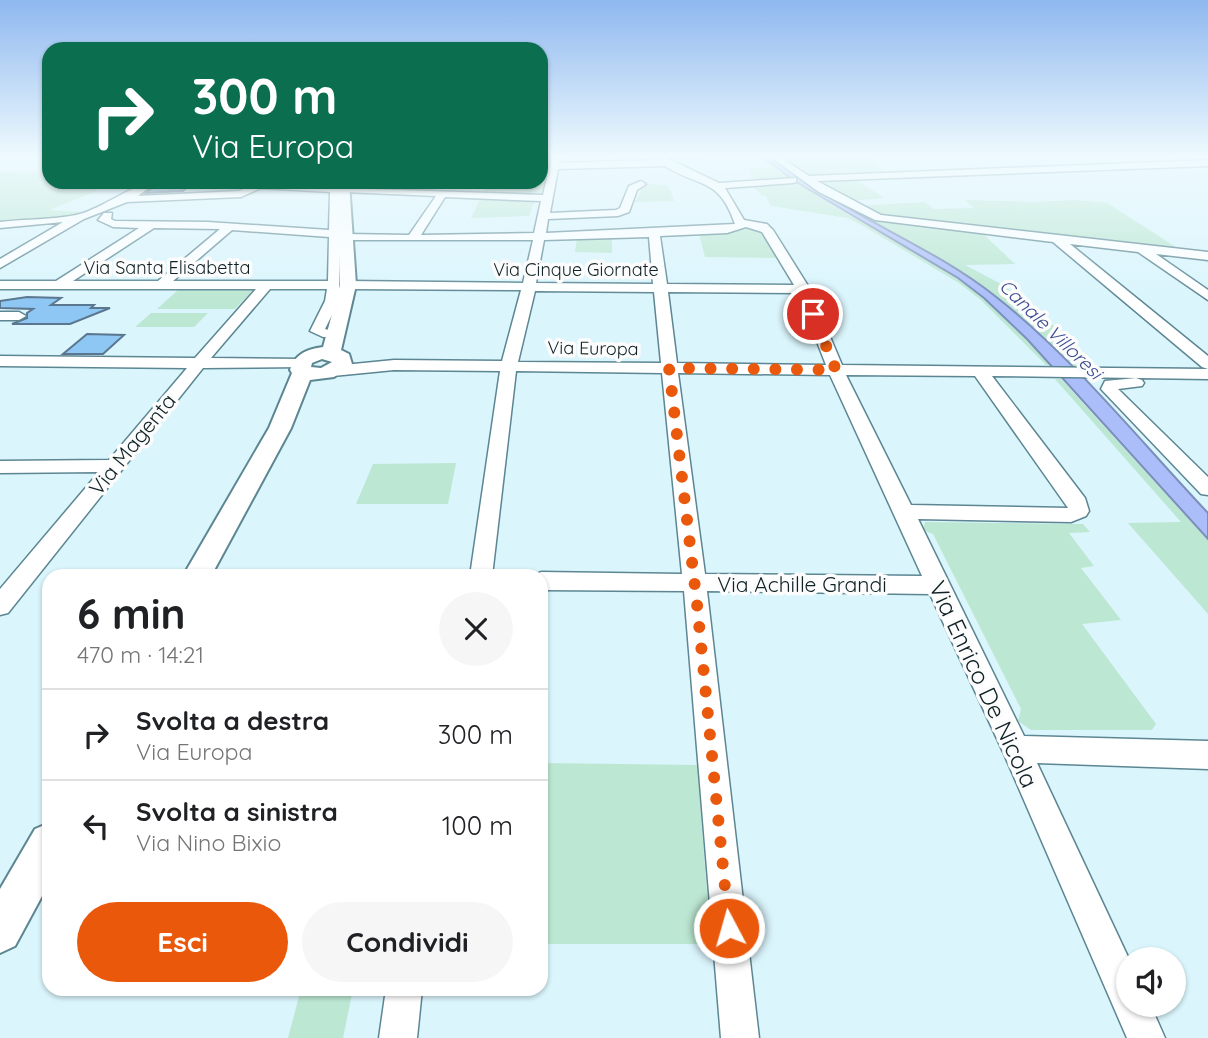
<!DOCTYPE html>
<html lang="it">
<head>
<meta charset="utf-8">
<style>
	body { margin:0; font-family:Quicksand,sans-serif; background:#f6f6f6; color:#202124; height:100vh; display:flex; flex-direction:column; font-size:26px; white-space:nowrap }
	* { box-sizing:border-box; margin:0 }
	p { font-size:23px; color:#757577 }
	.icon { flex:none; width:38px; height:38px; fill:none; stroke:currentColor; stroke-width:2; stroke-linecap:round; stroke-linejoin:round }
	.map { position:relative; flex:1; overflow:hidden }
	.panel { position:absolute; left:42px; top:569px; width:506px; height:427px; display:flex; flex-direction:column; background:#fff; border-radius:21px; box-shadow:0 2px 5px #0004 }
	.panel>* { flex:none }
	.banner { position:absolute; left:42px; top:42px; width:506px; height:147px; border-radius:21px; box-shadow:0 2px 5px #0004; background:#0b6e4f; color:#fff; overflow:hidden }
	.buttons { position:absolute; left:1116px; top:947px; display:grid; gap:14px }
	.buttons a { display:grid; place-items:center; width:70px; height:70px; border-radius:50%; background:#fff; box-shadow:0 2px 5px #0004; font-size:35px }
	.pin { position:absolute; display:grid; place-items:center; width:60px; height:60px; color:#fff; margin:-30px; border:4px solid #fff; border-radius:50%; box-shadow:0 2px 7px #0007 }
	.me { position:absolute; width:77px; margin:-38px; rotate:354deg; stroke-linejoin:round; filter:drop-shadow(0 0 5px #0008) }
	.turn { display:flex; align-items:center; gap:24px; height:147px; padding:0 35px; font-size:32px }
	.turn .icon { width:91px; height:91px; stroke-width:2.5 }
	.turn b { display:block; font-size:49px; line-height:60px }
	.round { display:grid; place-items:center; flex:none; width:74px; height:74px; border-radius:37px; background:#f6f6f6 }
	.summary { display:flex; align-items:center; justify-content:space-between; height:119px; padding:0 35px }
	h1 { font-size:42px; font-weight:700; line-height:52px }
	.button { display:flex; gap:14px; margin-top:auto; padding:14px 35px }
	.button a { flex:1; height:80px; border-radius:42px; background:#ea580c; color:#fff; font-size:28px; font-weight:700; line-height:80px; text-align:center }
	.button a+a { background:#f6f6f6; color:#202124 }
	ul { padding:0; list-style:none }
	li { display:flex; align-items:center; gap:21px; height:91px; padding:0 35px; border-top:2px solid #e0e0e0 }
	li div { flex:1 }
	li b { display:block; font-size:26px }
	li em { font-style:normal }
	.map>svg:first-child { display:block }
</style>
</head>
<body>
<div class="map">
<svg width="1208" height="1038" viewBox="0 0 1208 1038">
	<rect width="100%" height="100%" fill="#daf5fc"/>
	<!-- green -->
	<path fill="#bce7d2" d="M541 155H552L544 195 483 193 487 182H541Z
		M756 155H761C820 205 892 235 957 277 993 301 1022 334 1051 365H1046L981 300 959 283 865 227 848 218 771 206 766 196 761 195 751 184 755 182 747 169 772 168Z
		M770 155H863L882 167 886 176 853 178 884 198 848 201 857 206 925 202 934 209 974 208 965 200 1033 202 1076 200 1107 203 1176 247 1164 249 980 231 1015 264 965 265 1003 285 1055 327 1094 367 1071 366C1037 331 999 295 957 269 895 230 826 202 770 155Z
		M0 172 49 173V182H96V191L49 210 83 212 71 216 0 223Z
		M644 184 668 185 674 201 633 202 637 199 642 188 637 187Z
		M481 197 535 199 529 216 471 218Z
		M750 227 762 230 779 258 705 257 699 234 742 230Z
		M612 236V253L575 252 577 238Z
		M178 290H253L235 309H157Z
		M151 313H208L194 327H135Z
		M1055 379H1061L1208 540V614L1128 523 1181 522Z
		M456 463 448 504H356L373 464Z
		M925 522 1083 524 1090 532 1069 533 1094 566 1081 568 1121 620 1082 624 1156 724 1152 730H1031L1018 721 1021 709 933 534 923 530Z
		M541 763 697 765 711 944H541Z
		M301 989H353L343 1038H288Z"/>
	<!-- water -->
	<path fill="#abbefa" stroke="#7c8fba" stroke-width="2" d="M761 155H770C838 213 925 241 995 296 1073 357 1140 441 1208 513V539L1027 339 984 298 958 278 793 180Z"/>
	<!-- building -->
	<path fill="#8ec6f4" stroke="#5b778f" stroke-width="2" d="M159 182H192L183 191 146 193Z
		M27 297 61 298 51 305H94L91 308H110L70 324H12L27 318V313L33 309 0 308V301Z
		M87 334 124 335 103 354H63Z"/>
	<g fill="none" stroke-linecap="round" stroke-linejoin="round">
		<defs>
			<path id="minor" d="M552 155H560L559 163 659 160 654 155H706L702 158H667L719 183 796 178V182L793 183 725 188 744 220 767 224 773 230 810 289 842 365 1208 369V379L992 376 1085 498 1089 511 1086 516 1071 522 918 519 1024 736 1208 741V769L1037 763 1129 959V1004H1150L1165 1038H1127L1004 754 930 594 707 591 759 1038H721L684 591 541 590V576H532L541 572 682 574 662 373 516 371 492 576H470L500 371 394 370 333 376 325 371 333 366 394 360 502 361 521 290 348 289 341 285 348 281 523 283 533 240H346L340 237 339 301 325 329 333 331 335 334 333 337H323L310 331 325 301 327 289H270L211 358 300 359 308 364 306 367 203 368 8 613 0 615V589L99 472 0 473V461L109 460 187 368 0 366V356L195 358 256 289H0V281H56L139 228 113 227 98 220 104 213H112L111 219 115 221 208 222 329 230 330 192 261 188 241 197 127 202 84 219 0 268V259L63 222 0 228V222C25 219 52 220 76 215 101 210 135 182 156 182L138 196 239 191 259 182 330 186V182H340V188L543 195ZM665 166C700 188 719 177 735 224L546 233 548 219 618 216 629 212 637 190 646 184 641 181 629 186 620 208 616 210 550 213 558 169ZM340 190 344 192 436 196 409 235 346 234 340 237ZM445 197 541 201 534 233 421 235ZM746 227 762 232 794 285 667 284 660 236 727 233ZM154 228 220 229 158 281H73ZM232 230 329 237 328 281H173ZM649 237 653 284 536 283 544 240ZM535 291 654 292 661 363 518 362ZM668 292 798 293 826 365 677 363ZM678 373 830 375 922 576 705 574ZM846 375 975 376 1068 508 911 505Z
				M768 155H777L809 176 1208 160V166L817 181 881 215 1208 252V260L1156 254 1208 290V300L1138 252 1070 244 1208 356V369L1202 367 1053 242 875 220 819 192Z
				M0 312H19L26 316 19 320H0Z
				M1136 378 1142 380 1144 383 1142 386 1118 389 1208 477V495L1201 494 1101 389 1105 381Z
				M386 989H422L417 1038H379Z"/>
			<path id="major" d="M337 182H349L356 285 341 350 349 354 352 364 334 377 310 380 291 428 211 576H183L269 428 292 373 290 370C295 354 307 349 323 347L340 285ZM322 359 332 362 321 368 311 367 312 363Z
				M49 823V883L15 946 0 953V889L35 829Z"/>
		</defs>
		<!-- minor casing -->
		<use href="#minor" stroke="#5c8692" stroke-width="3"/>
		<!-- major casing -->
		<use href="#major" stroke="#5c8692" stroke-width="4"/>
		<!-- minor -->
		<use href="#minor" fill="#fff" fill-rule="evenodd"/>
		<!-- major -->
		<use href="#major" fill="#fff" fill-rule="evenodd"/>
	</g>
	<!-- sky -->
	<linearGradient id="sky" x2="0" y2="1"><stop stop-color="#8fb8ef"/><stop offset="0.52" stop-color="#eefafe"/><stop offset="1" stop-color="#eefafe" stop-opacity="0"/></linearGradient>
	<rect width="1208" height="300" fill="url(#sky)"/>
	<g fill="none" stroke-linecap="round" stroke-linejoin="round">
		<!-- route -->
		<path stroke="#ea580c" stroke-width="12" stroke-dasharray="0 21.6" d="M729 928 697 604 669 368 836 370 813 314"/>
	</g>
	<g text-anchor="middle" dominant-baseline="central" stroke-width="7" stroke-linejoin="round" paint-order="stroke">
		<!-- far-street labels -->
		<g font-size="18" fill="#0f2125" stroke="#fcfcfc">
			<text x="167" y="267">Via Santa Elisabetta</text>
			<text x="576" y="269">Via Cinque Giornate</text>
			<text transform="translate(593 348) rotate(1)">Via Europa</text>
		</g>
		<!-- far-water labels -->
		<g font-size="19" font-style="italic" fill="#3a4b91" stroke="#fcfcfc">
			<text transform="translate(1051 329) rotate(44)">Canale Villoresi</text>
		</g>
		<!-- street labels -->
		<g font-size="21" fill="#0f2125" stroke="#fcfcfc">
			<text transform="translate(132 444) rotate(-51)">Via Magenta</text>
			<text x="802" y="584">Via Achille Grandi</text>
		</g>
		<!-- near-street labels -->
		<g font-size="24" fill="#0f2125" stroke="#fcfcfc">
			<text transform="translate(984 684) rotate(65)">Via Enrico De Nicola</text>
		</g>
	</g>
</svg>
<div class="buttons">
<a><svg class="icon" aria-label="sound" viewBox="0 0 24 24"><path d="M4 9h4l5-4v14l-5-4H4zM17 9q2 3 0 6"/></svg></a>
</div>
<div class="pin" style="left:813px;top:314px;background:#d93025"><svg class="icon" aria-label="arrive" viewBox="0 0 24 24"><path d="M6 21V4h12l-3 4 3 4H6"/></svg></div>
<svg class="me" style="left:729px;top:928px" viewBox="-20 -20 40 40"><circle r="17" fill="#ea580c" stroke="#fff" stroke-width="3"/><path d="M0-11L8 9 0 5-8 9z" fill="#fff"/></svg>
<div class="banner">
<div class="turn"><svg class="icon" aria-label="right" viewBox="0 0 24 24"><path d="M7 20v-9h11M14 6l5 5-5 5"/></svg><div><b>300 m</b>Via Europa</div></div>
</div>
<section class="panel">
<div class="summary"><div><h1>6 min</h1><p>470 m · 14:21</p></div><a class="round"><svg class="icon" aria-label="close" viewBox="0 0 24 24"><path d="M6 6l12 12M18 6L6 18"/></svg></a></div>
<ul>
<li><svg class="icon" aria-label="right" viewBox="0 0 24 24"><path d="M7 20v-9h11M14 6l5 5-5 5"/></svg><div><b>Svolta a destra</b><p>Via Europa</p></div><em>300 m</em></li>
<li><svg class="icon" aria-label="left" viewBox="0 0 24 24"><path d="M17 20v-9H6M10 6l-5 5 5 5"/></svg><div><b>Svolta a sinistra</b><p>Via Nino Bixio</p></div><em>100 m</em></li>
</ul>
<div class="button"><a>Esci</a><a>Condividi</a></div>
</section>
</div>
</body>
</html>
